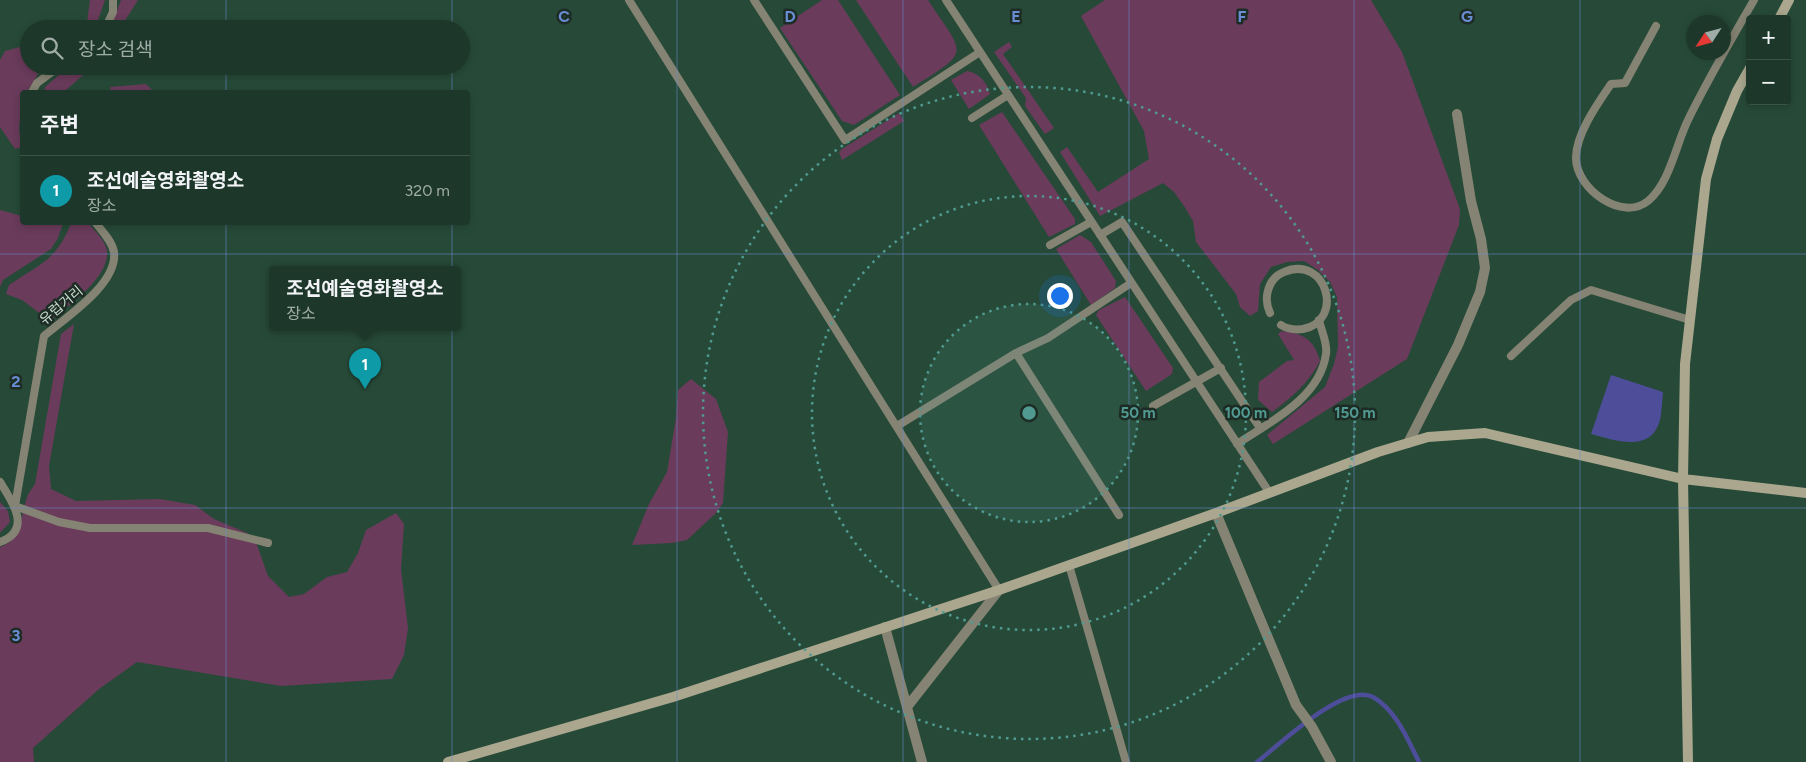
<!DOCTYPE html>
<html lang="ko">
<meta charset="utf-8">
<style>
:root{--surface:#1d382a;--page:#2a4336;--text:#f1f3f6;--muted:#a0aca8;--line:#3b5247;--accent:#8c9099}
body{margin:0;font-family:Figtree,"Noto Sans KR",sans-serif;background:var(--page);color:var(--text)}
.controls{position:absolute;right:15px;top:15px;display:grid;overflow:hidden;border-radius:5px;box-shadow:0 2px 8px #0003}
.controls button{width:45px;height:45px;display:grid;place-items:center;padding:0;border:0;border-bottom:1px solid var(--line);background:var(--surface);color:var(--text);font:25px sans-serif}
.compass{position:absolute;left:1686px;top:15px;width:45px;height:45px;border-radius:50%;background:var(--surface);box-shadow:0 2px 8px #0003;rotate:234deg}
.you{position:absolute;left:1059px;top:295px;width:18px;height:18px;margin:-12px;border:4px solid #fff;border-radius:50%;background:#1a73e8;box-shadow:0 0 0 8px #1a73e833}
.badge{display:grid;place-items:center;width:32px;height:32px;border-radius:50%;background:var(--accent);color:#fff;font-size:16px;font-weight:700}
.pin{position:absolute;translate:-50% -41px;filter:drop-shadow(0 1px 2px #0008)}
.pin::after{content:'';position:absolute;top:26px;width:18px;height:15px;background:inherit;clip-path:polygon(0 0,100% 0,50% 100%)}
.popup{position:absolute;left:269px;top:266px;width:192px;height:65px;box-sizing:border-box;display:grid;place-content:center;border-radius:5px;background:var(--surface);filter:drop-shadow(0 1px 4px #0005);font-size:16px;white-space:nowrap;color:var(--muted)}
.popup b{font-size:19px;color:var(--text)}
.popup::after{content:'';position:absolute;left:50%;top:100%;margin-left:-10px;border:10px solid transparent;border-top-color:var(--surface)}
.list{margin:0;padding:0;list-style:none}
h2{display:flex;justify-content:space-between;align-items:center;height:65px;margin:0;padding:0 20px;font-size:21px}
h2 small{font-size:16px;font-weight:400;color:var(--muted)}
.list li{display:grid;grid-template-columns:32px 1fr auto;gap:15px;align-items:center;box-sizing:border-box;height:70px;padding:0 20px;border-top:1px solid var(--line)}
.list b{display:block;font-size:19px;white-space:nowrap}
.list p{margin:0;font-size:16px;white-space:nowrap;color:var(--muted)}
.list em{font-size:16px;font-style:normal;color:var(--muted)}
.icon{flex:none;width:28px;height:28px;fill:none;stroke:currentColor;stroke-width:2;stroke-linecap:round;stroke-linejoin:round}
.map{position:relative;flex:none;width:1806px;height:762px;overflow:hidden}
.search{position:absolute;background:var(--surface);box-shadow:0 2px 8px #0003;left:20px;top:20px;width:450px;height:55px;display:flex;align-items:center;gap:12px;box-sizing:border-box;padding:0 18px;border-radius:28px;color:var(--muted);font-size:19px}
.panel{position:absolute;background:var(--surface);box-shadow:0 2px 8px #0003;left:20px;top:90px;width:450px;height:135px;border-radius:5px}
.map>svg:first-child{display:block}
.green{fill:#6a3b5b}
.water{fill:#4d4d99}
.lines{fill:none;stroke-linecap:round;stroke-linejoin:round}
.stream{stroke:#4d4d99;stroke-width:4.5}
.lane{stroke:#858373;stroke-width:8}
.street{stroke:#858373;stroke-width:10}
.secondary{stroke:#aaa78e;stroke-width:10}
.grid{fill:none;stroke:#6a8ed5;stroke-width:1;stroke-opacity:0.55}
.ring{fill:none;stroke:#509a91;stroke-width:2.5;stroke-dasharray:2.5 5}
.labels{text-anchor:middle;stroke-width:5;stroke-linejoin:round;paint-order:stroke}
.street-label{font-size:14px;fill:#c9dcd1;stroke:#1d2c24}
.grid-label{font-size:16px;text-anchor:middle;font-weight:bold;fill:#6a8ed5;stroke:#1d2c24;stroke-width:5;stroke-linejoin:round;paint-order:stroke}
.centre{fill:#509a91;stroke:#1d2c24;stroke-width:2.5}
.ring-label{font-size:15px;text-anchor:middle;font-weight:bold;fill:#509a91;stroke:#1d2c24;stroke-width:5;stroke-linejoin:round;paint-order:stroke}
</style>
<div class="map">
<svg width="1806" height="762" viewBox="0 0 1806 762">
<rect width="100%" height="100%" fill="#274a38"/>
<path class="green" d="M90,0H105L95,29H82L87,22Z
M121,0H138L126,19L124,29H110Z
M822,0H838L900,95L854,125L842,121L780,28Z
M856,0H928C965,56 972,50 913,87Z
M1105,0H1371L1402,52L1460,209L1459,225L1407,359L1273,444L1267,435L1325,387L1334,364L1338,347L1337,297L1330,282L1318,270L1304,261L1287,262L1271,267L1260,284L1258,311L1250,316L1240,307L1236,294L1196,242L1193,221L1184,206L1174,192L1163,183L1100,216L1060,152L1067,147L1098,192L1149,159L1144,131L1081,16Z
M1009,42L1012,47L1003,54L1054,128L1045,134L1025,106L1026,98L994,52Z
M27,45L29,66H49L38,74L27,92H22L19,130L22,147L15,149L0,127V60L5,51Z
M69,66H93L64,92H44L45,87Z
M967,71C979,73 987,82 990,94L969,109L951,80Z
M146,84L154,92H111L110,87Z
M1002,112L1075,219V224L1049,237L979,125Z
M899,113L904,121L842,160L839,152L842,149Z
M0,210L22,216V222L63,223L58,238L51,249L3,280L0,287Z
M71,223H88C94,230 106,241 107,251C110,277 68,306 50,321L22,300L6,294L9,285C40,264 57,260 71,223Z
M1080,235L1091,242L1116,281L1115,288L1091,305L1056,249Z
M1125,297L1173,368L1172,374L1146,391L1096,315L1099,310Z
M74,324L49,466L51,489L76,501L160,499L195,505L214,519L247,533L257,545L268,576L289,597L304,594L327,577L347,572L358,553L366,530L396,513L404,524L401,569L408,628L404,655L392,679L281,686L137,662L99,689L33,748L34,762H0V547C24,539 19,518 27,498C28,493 32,489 35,484L61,334Z
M1282,331C1304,334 1314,339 1320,361C1308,384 1292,397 1272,412L1258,400L1259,382L1287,361L1294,360L1278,334Z
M691,379L716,399L728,432L723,503L715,514L687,540L672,543L632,545L649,504L667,472L676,418L678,390Z
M0,502L8,511L10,522L0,533Z"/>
<path class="water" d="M1611,375L1663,392C1662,401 1662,411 1660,420C1651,454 1614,440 1591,434Z"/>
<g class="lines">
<path class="stream" d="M1257,762C1279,745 1344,682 1373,697C1396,710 1408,740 1419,762"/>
<path class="lane" d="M629,0L999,590
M754,0L845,140L980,52
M946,0L1269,492
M1656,26L1625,83L1611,84C1598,103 1575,135 1576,159C1577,189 1622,222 1648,201C1670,183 1676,144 1688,120C1708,79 1731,40 1754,0
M105,29L113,12V0
M32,92L37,83L60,66
M972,118L1008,95
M1100,235L1122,222L1260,428
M1050,245L1091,222
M1270,313C1263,298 1268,278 1284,272C1327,254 1345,321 1303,329C1295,330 1287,329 1281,325
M1016,353L1119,515
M1511,356L1571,300L1591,290L1690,320
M1153,406L1221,368
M897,426L1016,353L1048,338L1131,283
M1237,444C1270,422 1320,398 1326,354C1328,344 1321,330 1319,320
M0,482C12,501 33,530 0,542
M15,506L44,336C66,317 118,284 114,252C112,241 102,231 95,222
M15,506L59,522L90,528H208L268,543
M1069,565L1126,762"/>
<path class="street" d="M1408,443L1458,345L1480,292L1485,268L1481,239L1471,201L1457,114
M1216,513L1296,705L1312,727L1331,762
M885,627L922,762
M907,707L999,590"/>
<path class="secondary" d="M1779,19L1789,0
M448,762L673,697L999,590L1216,513L1378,452L1428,437L1485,433L1683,479L1806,493
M1688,762L1683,479L1685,364L1706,179L1717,139L1737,91L1750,68"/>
</g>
<path class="grid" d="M226,0V29M452,0V29M677,0V762M903,0V762M1129,0V762M1354,0V762M1580,0V762M226,66V92M452,66V92M226,222V762M452,222V762M0,254H1806M0,508H1806"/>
<circle cx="1029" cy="413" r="109" fill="#509a91" fill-opacity=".12"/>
<g class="ring">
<circle cx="1029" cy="413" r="109"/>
<circle cx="1029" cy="413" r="217"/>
<circle cx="1029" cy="413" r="326"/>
</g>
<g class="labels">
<g class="street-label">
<text transform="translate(61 305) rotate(-40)" y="5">유럽거리</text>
</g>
</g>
<g class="grid-label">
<text x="564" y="22">C</text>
<text x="790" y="22">D</text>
<text x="1016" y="22">E</text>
<text x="1242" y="22">F</text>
<text x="1467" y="22">G</text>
<text x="16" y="387">2</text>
<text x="16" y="641">3</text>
</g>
<circle cx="1029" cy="413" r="8" class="centre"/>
<g class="ring-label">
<text x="1138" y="418">50 m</text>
<text x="1246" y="418">100 m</text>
<text x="1355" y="418">150 m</text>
</g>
</svg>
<div class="controls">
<button>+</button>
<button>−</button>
</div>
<svg class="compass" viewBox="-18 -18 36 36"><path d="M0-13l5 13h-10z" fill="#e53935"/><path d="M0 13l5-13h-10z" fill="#a0aca8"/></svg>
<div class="you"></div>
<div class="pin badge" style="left:365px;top:389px;background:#0f9aa8">1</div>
<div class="popup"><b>조선예술영화촬영소</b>장소</div>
<div class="search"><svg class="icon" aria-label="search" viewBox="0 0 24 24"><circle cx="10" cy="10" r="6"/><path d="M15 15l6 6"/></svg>장소 검색</div>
<section class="panel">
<h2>주변<small></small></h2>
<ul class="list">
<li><span class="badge" style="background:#0f9aa8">1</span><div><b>조선예술영화촬영소</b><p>장소</p></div><em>320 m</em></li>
</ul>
</section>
</div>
